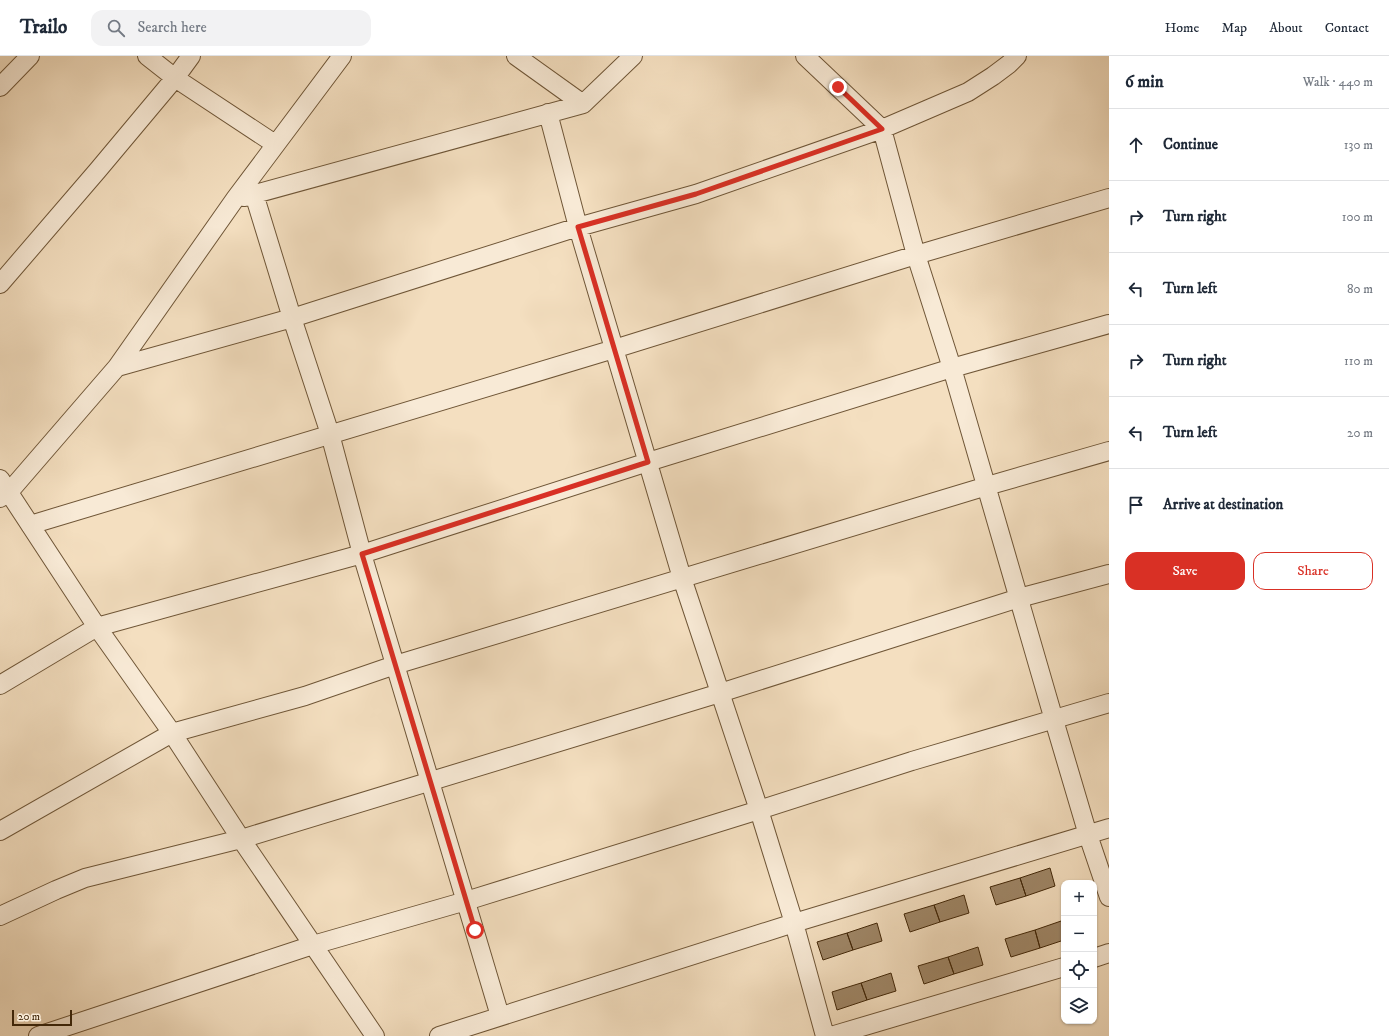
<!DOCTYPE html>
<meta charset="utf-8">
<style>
:root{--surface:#fff;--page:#f2f2f3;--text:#1f2937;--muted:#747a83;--line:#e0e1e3;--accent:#d93025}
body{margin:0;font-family:"IM FELL DW Pica",serif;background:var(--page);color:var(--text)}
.controls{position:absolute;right:12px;bottom:12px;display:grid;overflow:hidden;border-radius:8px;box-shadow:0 1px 3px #0004}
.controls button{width:36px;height:36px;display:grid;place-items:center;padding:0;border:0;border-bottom:1px solid var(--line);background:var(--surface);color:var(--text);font:20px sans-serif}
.scale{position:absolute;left:12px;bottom:10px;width:60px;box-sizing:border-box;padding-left:4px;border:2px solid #432809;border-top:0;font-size:11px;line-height:14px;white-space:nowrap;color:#432809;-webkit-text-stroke:3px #f8ead6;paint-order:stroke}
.stop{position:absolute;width:12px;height:12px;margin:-9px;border:3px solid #d93025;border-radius:50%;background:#fff}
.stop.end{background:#d93025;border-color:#fff;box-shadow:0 1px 4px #0008}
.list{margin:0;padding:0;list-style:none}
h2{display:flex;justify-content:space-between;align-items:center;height:52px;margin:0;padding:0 16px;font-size:17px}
h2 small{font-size:13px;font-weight:400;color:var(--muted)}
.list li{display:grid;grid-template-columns:26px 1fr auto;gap:12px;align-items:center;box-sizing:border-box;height:72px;padding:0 16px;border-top:1px solid var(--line)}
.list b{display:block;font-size:15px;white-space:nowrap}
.list em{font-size:13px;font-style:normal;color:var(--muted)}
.actions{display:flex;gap:8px;padding:12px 16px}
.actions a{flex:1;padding:9px 0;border:1px solid var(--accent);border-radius:12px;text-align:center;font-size:14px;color:var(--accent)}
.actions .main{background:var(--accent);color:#fff}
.icon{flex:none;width:22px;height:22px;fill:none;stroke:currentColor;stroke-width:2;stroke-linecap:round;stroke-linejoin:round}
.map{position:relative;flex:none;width:1109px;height:980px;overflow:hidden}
header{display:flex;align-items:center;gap:24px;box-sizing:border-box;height:56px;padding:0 20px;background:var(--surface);border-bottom:1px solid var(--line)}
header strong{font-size:19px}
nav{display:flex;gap:22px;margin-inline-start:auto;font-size:14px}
.search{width:280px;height:36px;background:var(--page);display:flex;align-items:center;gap:10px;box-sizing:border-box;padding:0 14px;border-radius:12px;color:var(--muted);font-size:15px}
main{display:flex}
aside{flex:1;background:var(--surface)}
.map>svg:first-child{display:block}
.building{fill:#9f8768;stroke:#432809}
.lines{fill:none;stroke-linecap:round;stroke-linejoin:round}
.street-casing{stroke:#6f5637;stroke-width:20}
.street{stroke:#f8ead6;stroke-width:18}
.route{stroke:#d93025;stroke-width:5}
</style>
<header>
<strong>Trailo</strong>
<div class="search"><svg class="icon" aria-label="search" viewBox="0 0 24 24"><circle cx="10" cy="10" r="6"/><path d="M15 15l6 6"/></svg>Search here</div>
<nav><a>Home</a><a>Map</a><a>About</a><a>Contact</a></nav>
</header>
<main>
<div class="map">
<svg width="1109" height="980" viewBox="0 0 1109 980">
<rect width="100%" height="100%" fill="#f4dfc0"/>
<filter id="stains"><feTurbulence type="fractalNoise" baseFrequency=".005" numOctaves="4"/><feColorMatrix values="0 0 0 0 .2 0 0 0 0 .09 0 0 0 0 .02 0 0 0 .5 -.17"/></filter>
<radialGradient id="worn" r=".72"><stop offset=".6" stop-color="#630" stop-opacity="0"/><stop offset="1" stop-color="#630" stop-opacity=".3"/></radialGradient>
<path class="building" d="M1050,812L1055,830L1026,840L1020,822Z
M1020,822L1026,840L996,849L990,831Z
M964,839L969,857L940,866L934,849Z
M934,849L940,866L910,876L904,858Z
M1064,864V884L1040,892L1035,874Z
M877,867L882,885L853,894L847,877Z
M1035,874L1040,892L1011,901L1005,883Z
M847,877L853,894L823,904L817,886Z
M978,891L983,909L954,918L948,901Z
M948,901L954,918L924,928L918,910Z
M891,917L896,935L867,944L861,927Z
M861,927L867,944L837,954L832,936Z"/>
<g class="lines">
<g class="street-casing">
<path id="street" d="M147,0L175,22L275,88
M516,0L583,48
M805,0L882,73L916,199L952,312L1054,664L1088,779L1109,841
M0,31L30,0
M548,57L578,171L682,522L759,754L794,867L825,980
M254,138L292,262L330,378L362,498L500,960
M244,141L583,48L633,0
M0,228L98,114L175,22L191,0
M117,311L292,262L578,171L696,138L882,73L968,36L993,20L1009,8L1017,0
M0,423L97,571L172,677L241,783L375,980
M0,442L9,436L117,311L235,143L342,0
M30,469L614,293L916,199L1109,142
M0,629L97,571L362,498L648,406L952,312L1109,268
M0,775L172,677L305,640L395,609L987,430L1109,395
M0,860L56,834L85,822L241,783L720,637L1019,542L1109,518
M1094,902L1109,897
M38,980L313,889L466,845L759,754L912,705L1109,647
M439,980L794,867L1109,772
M831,980L1064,911"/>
</g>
<use href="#street" class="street"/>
</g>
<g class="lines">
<path class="route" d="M475,874L362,498L648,406L578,171L696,138L882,73L838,31"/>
</g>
<rect width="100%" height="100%" filter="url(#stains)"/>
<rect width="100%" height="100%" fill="url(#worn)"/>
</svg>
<div class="controls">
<button>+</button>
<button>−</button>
<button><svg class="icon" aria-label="locate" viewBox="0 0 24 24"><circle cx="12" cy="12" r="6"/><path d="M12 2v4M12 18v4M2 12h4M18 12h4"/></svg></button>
<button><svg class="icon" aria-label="layers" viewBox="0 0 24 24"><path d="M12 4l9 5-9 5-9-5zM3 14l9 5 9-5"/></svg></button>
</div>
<div class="scale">20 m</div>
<div class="stop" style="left:475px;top:874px"></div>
<div class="stop end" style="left:838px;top:31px"></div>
</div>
<aside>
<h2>6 min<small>Walk · 440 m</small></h2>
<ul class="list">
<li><svg class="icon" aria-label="ahead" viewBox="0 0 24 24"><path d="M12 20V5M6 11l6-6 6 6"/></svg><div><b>Continue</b></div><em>130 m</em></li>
<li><svg class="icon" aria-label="right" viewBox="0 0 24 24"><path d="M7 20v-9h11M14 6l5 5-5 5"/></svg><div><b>Turn right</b></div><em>100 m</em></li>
<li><svg class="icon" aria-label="left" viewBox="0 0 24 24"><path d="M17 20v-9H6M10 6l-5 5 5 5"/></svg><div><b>Turn left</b></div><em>80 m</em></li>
<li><svg class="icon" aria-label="right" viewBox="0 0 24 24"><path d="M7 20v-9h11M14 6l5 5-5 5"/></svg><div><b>Turn right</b></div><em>110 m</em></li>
<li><svg class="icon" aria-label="left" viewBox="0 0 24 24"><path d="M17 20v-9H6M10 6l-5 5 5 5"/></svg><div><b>Turn left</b></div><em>20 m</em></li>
<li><svg class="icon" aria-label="arrive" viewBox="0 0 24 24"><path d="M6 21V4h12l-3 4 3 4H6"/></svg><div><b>Arrive at destination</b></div></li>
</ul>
<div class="actions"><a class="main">Save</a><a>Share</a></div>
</aside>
</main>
